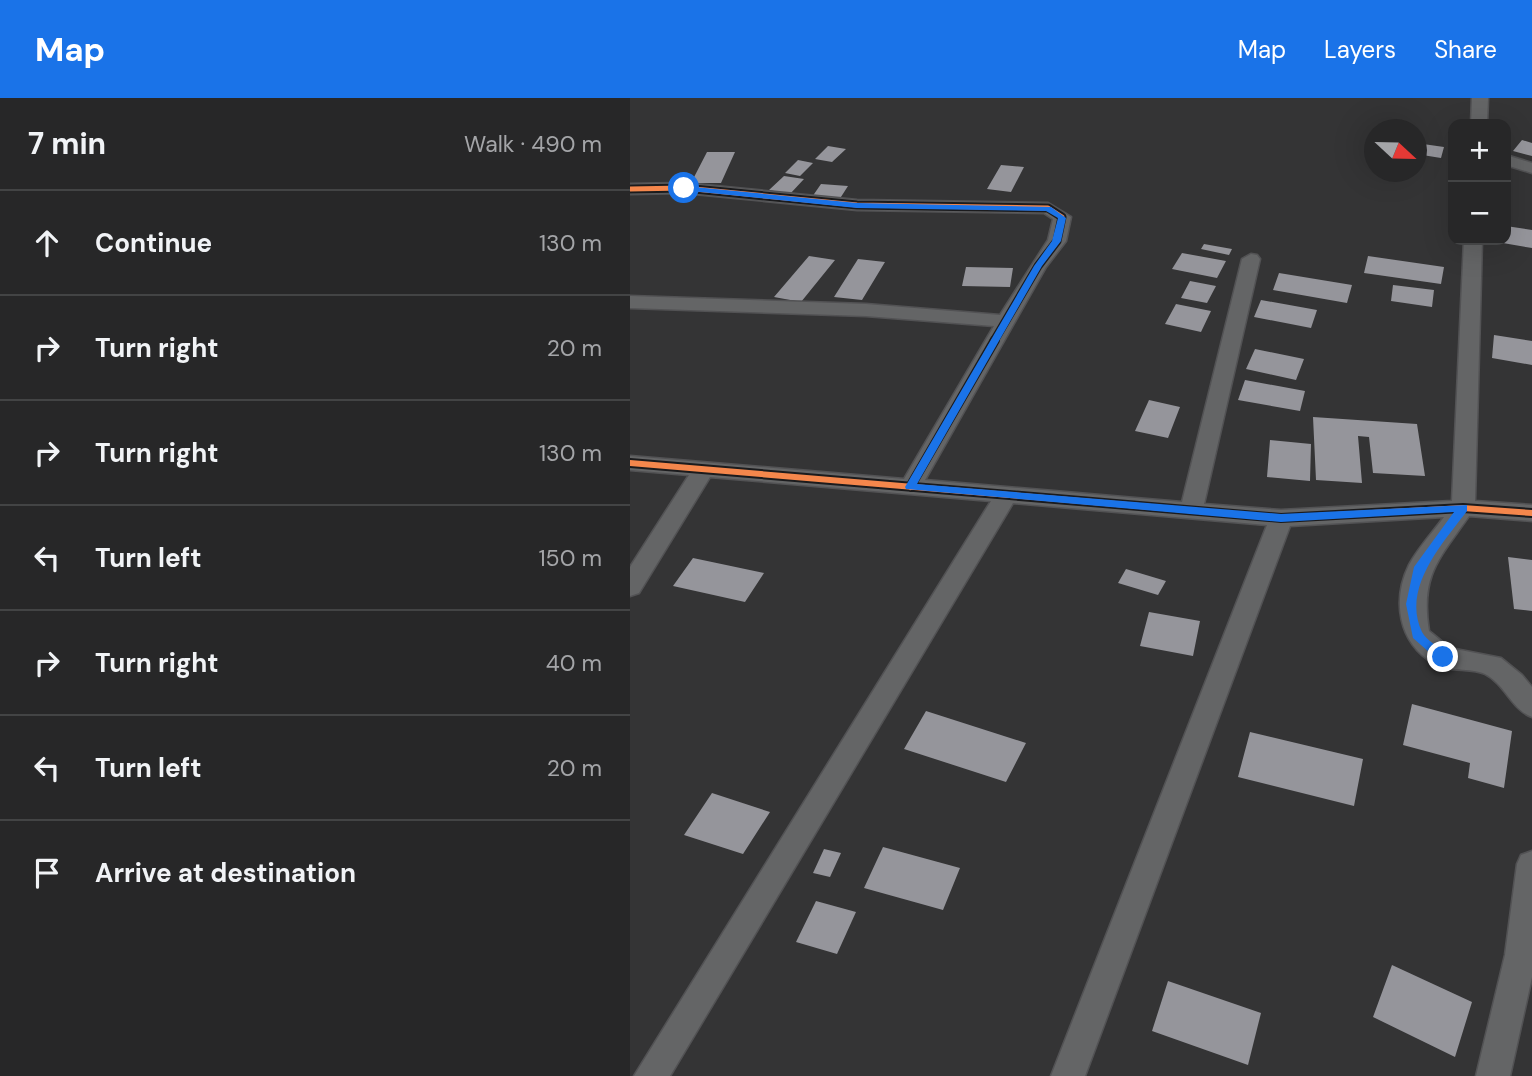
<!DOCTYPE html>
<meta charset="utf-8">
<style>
:root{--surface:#272728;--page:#2f2f30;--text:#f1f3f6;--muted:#a4a5a8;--line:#434445;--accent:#1a73e8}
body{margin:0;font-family:"DM Sans",sans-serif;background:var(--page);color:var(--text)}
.controls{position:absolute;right:21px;top:21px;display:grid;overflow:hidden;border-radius:14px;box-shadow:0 7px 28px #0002}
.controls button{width:63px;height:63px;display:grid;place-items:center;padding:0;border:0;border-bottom:2px solid var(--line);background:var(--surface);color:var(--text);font:35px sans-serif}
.compass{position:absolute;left:734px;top:21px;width:63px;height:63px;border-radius:50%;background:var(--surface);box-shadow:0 7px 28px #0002;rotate:112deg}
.stop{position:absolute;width:21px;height:21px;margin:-16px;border:5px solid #1a73e8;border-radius:50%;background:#fff}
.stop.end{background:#1a73e8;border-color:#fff;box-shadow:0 2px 7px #0008}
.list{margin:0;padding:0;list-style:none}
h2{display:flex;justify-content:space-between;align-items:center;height:91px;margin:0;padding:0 28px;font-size:30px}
h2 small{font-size:23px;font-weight:400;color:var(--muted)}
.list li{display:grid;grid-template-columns:46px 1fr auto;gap:21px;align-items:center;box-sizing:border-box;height:105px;padding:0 28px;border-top:2px solid var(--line)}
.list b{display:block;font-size:26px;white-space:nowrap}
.list em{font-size:23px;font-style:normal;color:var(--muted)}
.icon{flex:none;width:38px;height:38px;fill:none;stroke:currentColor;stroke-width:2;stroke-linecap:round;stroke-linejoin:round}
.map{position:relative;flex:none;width:902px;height:978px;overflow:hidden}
header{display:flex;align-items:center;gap:42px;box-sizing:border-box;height:98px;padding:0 35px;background:var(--accent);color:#fff}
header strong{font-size:33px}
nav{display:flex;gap:38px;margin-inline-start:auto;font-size:24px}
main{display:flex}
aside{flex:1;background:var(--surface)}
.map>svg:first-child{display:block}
.building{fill:#95959b}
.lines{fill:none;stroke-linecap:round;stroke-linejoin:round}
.minor-casing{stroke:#525254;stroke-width:3}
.minor{fill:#646566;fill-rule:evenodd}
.cycleway-far1-casing{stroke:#1b1b1d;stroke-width:9}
.cycleway-casing{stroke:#1b1b1d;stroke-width:10}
.cycleway-far1{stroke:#f5874c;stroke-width:5}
.cycleway{stroke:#f5874c;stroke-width:6}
.route{fill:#1a73e8}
</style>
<header>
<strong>Map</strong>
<nav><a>Map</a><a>Layers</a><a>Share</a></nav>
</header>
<main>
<aside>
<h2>7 min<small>Walk · 490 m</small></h2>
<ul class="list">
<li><svg class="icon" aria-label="ahead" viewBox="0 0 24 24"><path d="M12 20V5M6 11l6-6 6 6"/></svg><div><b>Continue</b></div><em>130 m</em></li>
<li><svg class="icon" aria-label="right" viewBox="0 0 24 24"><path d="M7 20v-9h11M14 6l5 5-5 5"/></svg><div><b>Turn right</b></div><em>20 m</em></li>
<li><svg class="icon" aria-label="right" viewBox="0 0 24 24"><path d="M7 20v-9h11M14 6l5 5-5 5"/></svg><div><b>Turn right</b></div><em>130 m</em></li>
<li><svg class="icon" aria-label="left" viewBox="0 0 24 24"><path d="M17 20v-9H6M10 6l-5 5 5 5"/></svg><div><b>Turn left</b></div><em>150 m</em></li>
<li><svg class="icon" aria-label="right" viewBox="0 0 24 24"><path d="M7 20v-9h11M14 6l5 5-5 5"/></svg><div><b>Turn right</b></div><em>40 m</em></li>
<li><svg class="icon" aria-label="left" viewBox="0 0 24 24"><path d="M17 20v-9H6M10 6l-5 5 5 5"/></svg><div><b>Turn left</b></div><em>20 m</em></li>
<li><svg class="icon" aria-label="arrive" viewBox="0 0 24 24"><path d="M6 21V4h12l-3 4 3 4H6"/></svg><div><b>Arrive at destination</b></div></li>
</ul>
</aside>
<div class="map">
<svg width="902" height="978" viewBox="0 0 902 978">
<rect width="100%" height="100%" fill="#343435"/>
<path class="building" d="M892,42L902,45V58L883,53Z
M786,45L814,49L811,60L786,56Z
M198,48L216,51L202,64L185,61Z
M77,54H105L91,85H61Z
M168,62L183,65L170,78L155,75Z
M371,67L394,69L381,94L357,91Z
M154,78L174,81L160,96L139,92Z
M191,86L218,88L209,102L182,99Z
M876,128L902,132V150L867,144L876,142Z
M574,146L602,151L599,157L571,151Z
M552,155L596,163L587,180L542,171Z
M179,158L205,162L171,204L144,199Z
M738,158L814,169L811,186L734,175Z
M228,161L255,164L232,202L204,199Z
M336,169L383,170L380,189L332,188Z
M649,175L722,187L717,205L643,192Z
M560,183L586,188L577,205L551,200Z
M763,187L804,192L802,209L761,203Z
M631,202L687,212L681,230L624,219Z
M546,206L581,213L571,234L535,226Z
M864,237L902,243V267L862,260Z
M625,251L674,261L666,282L616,271Z
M615,282L675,293L670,313L608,302Z
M519,302L550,309L538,340L505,333Z
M683,319L787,326L795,378L743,375L739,339L728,338L732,385L686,382Z
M640,342L681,346L680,383L637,379Z
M878,459L902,462V513L884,511Z
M63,460L134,475L115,504L43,488Z
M496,471L536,483L528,497L488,485Z
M519,514L570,523L563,558L510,548Z
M782,606L882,633L874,690L838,680L840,665L773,647Z
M296,613L396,645L376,684L274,651Z
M620,634L733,661L724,708L608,679Z
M82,695L140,714L113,756L54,737Z
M253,749L330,770L313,812L234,790Z
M194,751L211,755L200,779L183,775Z
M186,803L226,814L207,856L166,844Z
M762,867L842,904L825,959L743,919Z
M538,883L631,915L618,967L522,933Z"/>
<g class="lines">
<g class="minor-casing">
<path id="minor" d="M842,0H858L857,26H841Z
M876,57L902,65V75L876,67Z
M54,85L227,102L418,105L441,119L436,143L416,169L295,382L552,404L612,161L621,156L627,157L630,161L574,406L651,412L822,403L834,142H852L845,403L902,407V423L839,418C809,461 790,477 799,533L820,550L871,560L892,577L902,589V619C882,612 875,586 855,576C840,569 818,575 803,565C768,544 762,502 779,467C788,450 803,434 814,419L660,428L455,978H421L637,427L383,405L40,978H4L361,403L80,379L9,495L0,498V469L59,377L0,372V358L274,381L364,228L236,218L0,210V198L236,206L370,217L418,142L423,121L414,115L227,112L54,95L0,96V86Z
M902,753V879L880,978H846L875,857L887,766L891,757Z"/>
</g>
<use href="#minor" class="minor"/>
<g class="cycleway-far1-casing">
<path id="cycleway-far1" d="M0,91L54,90L227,107L418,110L432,119L427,143L408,168L364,243"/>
</g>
<g class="cycleway-casing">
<path id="cycleway" d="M0,365L651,420L833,410L902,415
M280,389L365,242"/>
</g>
<use href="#cycleway-far1" class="cycleway-far1"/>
<use href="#cycleway" class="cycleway"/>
</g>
<path class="route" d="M54,88L227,105L421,109L436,120L431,143L412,168L287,386L651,416L837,407V413C813,445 771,490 792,534C796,542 810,550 817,556V562H808L783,540L776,506L784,469L824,414L651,424L276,391L275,389L404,168L422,143L428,120L416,113L227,110L51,92Z"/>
</svg>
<div class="controls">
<button>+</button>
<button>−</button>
</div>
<svg class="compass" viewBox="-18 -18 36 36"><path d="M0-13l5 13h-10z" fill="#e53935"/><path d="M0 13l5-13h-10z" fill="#a4a5a8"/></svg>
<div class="stop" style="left:54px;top:90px"></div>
<div class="stop end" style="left:813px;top:559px"></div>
</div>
</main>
